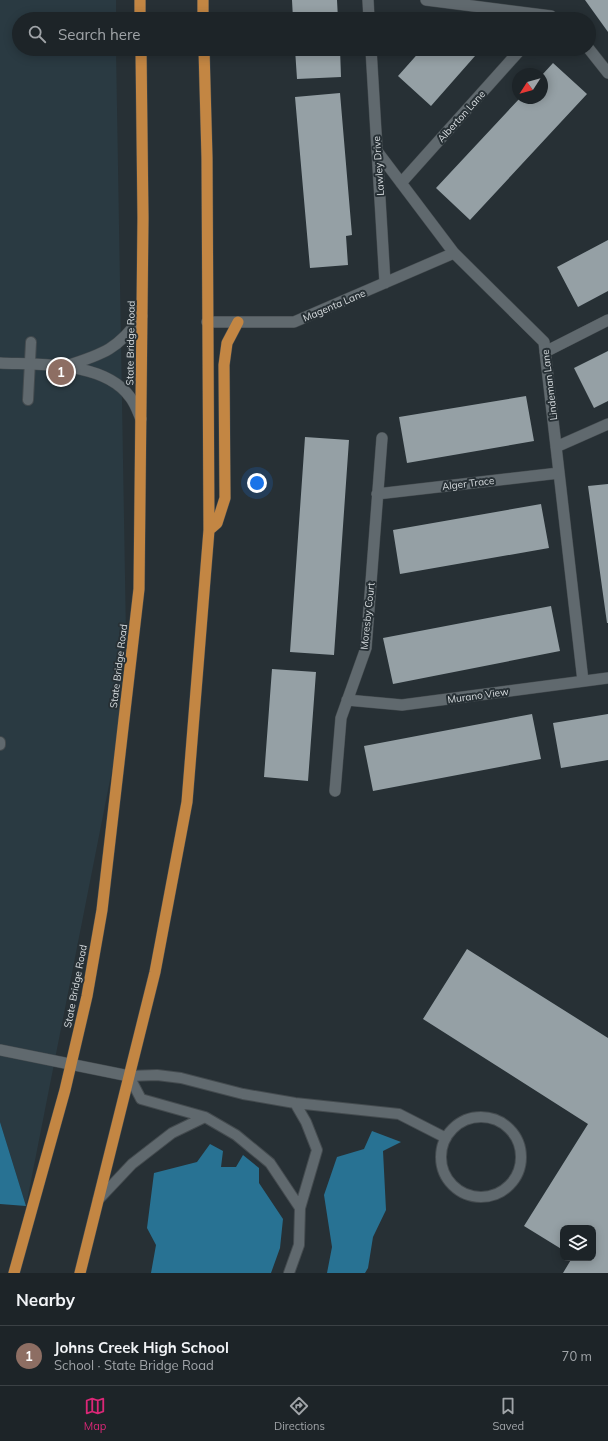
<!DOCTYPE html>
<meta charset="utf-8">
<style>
:root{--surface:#1d2428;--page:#2a3034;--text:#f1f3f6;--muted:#a0a4a8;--line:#3b4145;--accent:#db2777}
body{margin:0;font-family:Mulish,sans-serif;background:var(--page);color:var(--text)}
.controls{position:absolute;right:12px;bottom:12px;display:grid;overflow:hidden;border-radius:8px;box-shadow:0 2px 10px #0003}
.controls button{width:36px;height:36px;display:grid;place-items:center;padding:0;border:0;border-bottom:1px solid var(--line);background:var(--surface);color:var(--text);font:20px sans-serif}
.compass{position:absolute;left:512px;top:68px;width:36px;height:36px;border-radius:50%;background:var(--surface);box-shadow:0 2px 10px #0003;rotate:234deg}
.you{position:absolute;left:257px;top:483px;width:14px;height:14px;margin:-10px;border:3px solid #fff;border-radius:50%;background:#1a73e8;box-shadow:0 0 0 6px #1a73e833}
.badge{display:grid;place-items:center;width:26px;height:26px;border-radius:50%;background:var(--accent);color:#fff;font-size:13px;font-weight:700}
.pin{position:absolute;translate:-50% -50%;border:2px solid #fff;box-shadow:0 1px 4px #0006}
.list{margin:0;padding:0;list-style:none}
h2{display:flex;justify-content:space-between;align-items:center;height:52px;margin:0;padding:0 16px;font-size:17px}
h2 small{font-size:13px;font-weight:400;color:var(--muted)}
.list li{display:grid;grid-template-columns:26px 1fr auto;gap:12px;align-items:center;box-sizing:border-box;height:60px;padding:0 16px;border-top:1px solid var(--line)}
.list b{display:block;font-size:15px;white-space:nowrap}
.list p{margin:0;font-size:13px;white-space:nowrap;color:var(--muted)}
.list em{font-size:13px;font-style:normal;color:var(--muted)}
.icon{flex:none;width:22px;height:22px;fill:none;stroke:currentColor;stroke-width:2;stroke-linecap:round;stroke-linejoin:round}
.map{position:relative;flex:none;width:608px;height:1273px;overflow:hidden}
.search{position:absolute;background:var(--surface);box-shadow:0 2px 10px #0003;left:12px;right:12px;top:12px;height:44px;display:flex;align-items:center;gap:10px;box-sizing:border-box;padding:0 14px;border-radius:22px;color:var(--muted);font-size:15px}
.sheet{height:112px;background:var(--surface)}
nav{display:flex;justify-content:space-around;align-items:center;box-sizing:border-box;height:56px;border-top:1px solid var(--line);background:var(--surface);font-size:11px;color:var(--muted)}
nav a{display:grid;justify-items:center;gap:2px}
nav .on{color:var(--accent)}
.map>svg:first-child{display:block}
.built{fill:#2a3a42}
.forest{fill:#287293}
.building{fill:#95a0a5}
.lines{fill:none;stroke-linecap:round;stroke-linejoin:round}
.service-casing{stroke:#444b4f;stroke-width:12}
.minor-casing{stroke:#444b4f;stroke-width:12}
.trunk-casing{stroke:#444b4f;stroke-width:12}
.service{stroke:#60696e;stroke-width:10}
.minor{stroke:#60696e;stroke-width:11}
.trunk{stroke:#c38643;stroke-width:11}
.labels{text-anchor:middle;stroke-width:4;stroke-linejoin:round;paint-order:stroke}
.street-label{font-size:10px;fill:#d7dcdf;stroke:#273035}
</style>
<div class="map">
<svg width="608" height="1273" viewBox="0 0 608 1273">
<rect width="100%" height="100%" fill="#273035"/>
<path class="built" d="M0,0H116V19H19V49H116L127,694L26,1206L0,1122Z"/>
<path class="forest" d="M0,1122L26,1206L0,1204Z
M372,1131L401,1142L383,1151L386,1210L373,1237L368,1268L365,1273H327L332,1247L324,1195L337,1157L364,1149Z
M210,1144L223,1151L221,1167H236L243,1155L259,1168V1183L283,1219L280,1248L271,1273H151L156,1245L147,1228L154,1173L197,1162Z"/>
<path class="building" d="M292,0H337L338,19H293Z
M585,0H608V32Z
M295,49H340L341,77L297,79Z
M422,49H466L475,56L431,106L398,76Z
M553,63L587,94L470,220L436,188L520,98H542V75Z
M340,93L352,235L346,236L348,265L310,268L295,97Z
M608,240V291L578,307L557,267Z
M608,351V401L594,408L574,368Z
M526,396L534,441L407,463L399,417Z
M305,437L349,440L334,655L290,652Z
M608,484V623H607L588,486Z
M541,504L549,548L400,574L393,530Z
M551,606L560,651L393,684L383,638Z
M272,669L316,672L308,781L264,777Z
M532,714L541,759L373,791L364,746Z
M608,714V760L561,768L553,723Z
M467,949L608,1038V1273H563L572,1258H593V1228H563V1250L524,1226L588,1124L423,1019Z"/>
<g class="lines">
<g class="service-casing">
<path id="service" d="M28,400L31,342
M0,745V742
M441 1157a40 40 0 1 1 80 0a40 40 0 1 1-80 0Z
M98,1200L132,1164L172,1133L205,1117
M300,1208L270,1163L236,1135L205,1117L141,1099L129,1076L157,1075L181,1078L243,1094L295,1103L399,1114L446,1138
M289,1273L299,1245L300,1208L317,1150L306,1122L295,1103"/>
</g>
<g class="minor-casing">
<path id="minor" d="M368,0L369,19
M426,0L551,16L554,19
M371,49L385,283
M589,49L608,73
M377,151L454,253L544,342L583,681
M401,183L521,49
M207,322H294L454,253
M545,352L608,320
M0,363C39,365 104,361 130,397C135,403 138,412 141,419
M66,366C104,354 118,349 142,316
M556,447L608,424
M377,494L559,473
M347,700L402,705L608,678
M335,791L341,718L366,648L382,438
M0,1050L129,1076"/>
</g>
<g class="trunk-casing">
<path id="trunk" d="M140,0V19
M203,0V19
M209,530L217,523L225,498L224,365L227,343L238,322
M14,1273L65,1090L87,996L102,910L139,589L143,218L141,49
M80,1273L155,972L187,802L209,530L207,158L204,49"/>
</g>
<use href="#service" class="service"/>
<use href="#minor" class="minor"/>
<use href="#trunk" class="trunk"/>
</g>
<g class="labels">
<g class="street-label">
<text transform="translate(461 116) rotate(-48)" y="4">Alberton Lane</text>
<text transform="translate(378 166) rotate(-94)" y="4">Lawley Drive</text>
<text transform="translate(334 305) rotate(-23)" y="4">Magenta Lane</text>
<text transform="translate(130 343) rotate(-89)" y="4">State Bridge Road</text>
<text transform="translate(549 385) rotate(-97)" y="4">Lindeman Lane</text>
<text transform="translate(468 483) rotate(-7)" y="4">Alger Trace</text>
<text transform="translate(367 616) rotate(-84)" y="4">Moresby Court</text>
<text transform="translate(118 666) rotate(-83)" y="4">State Bridge Road</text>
<text transform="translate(478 695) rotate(-8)" y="4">Murano View</text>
<text transform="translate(75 986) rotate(-79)" y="4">State Bridge Road</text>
</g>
</g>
</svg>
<div class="controls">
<button><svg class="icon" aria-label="layers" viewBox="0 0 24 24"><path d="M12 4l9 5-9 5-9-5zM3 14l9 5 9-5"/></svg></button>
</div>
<svg class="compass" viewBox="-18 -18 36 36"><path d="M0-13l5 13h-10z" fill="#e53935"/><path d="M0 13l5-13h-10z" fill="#a0a4a8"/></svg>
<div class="you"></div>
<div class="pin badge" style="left:61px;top:372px;background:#8d6e63">1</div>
<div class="search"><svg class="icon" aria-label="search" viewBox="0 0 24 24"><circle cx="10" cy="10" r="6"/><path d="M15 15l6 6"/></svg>Search here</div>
</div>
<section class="sheet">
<h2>Nearby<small></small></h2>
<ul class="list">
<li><span class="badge" style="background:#8d6e63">1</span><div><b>Johns Creek High School</b><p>School · State Bridge Road</p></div><em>70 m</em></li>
</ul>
</section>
<nav>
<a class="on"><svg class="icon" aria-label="map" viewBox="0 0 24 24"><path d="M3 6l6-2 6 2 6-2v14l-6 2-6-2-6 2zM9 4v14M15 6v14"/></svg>Map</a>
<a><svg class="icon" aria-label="directions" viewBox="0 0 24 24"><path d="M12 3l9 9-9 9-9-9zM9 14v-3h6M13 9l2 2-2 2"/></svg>Directions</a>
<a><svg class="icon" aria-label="saved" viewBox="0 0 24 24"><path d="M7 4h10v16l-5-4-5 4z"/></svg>Saved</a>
</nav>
